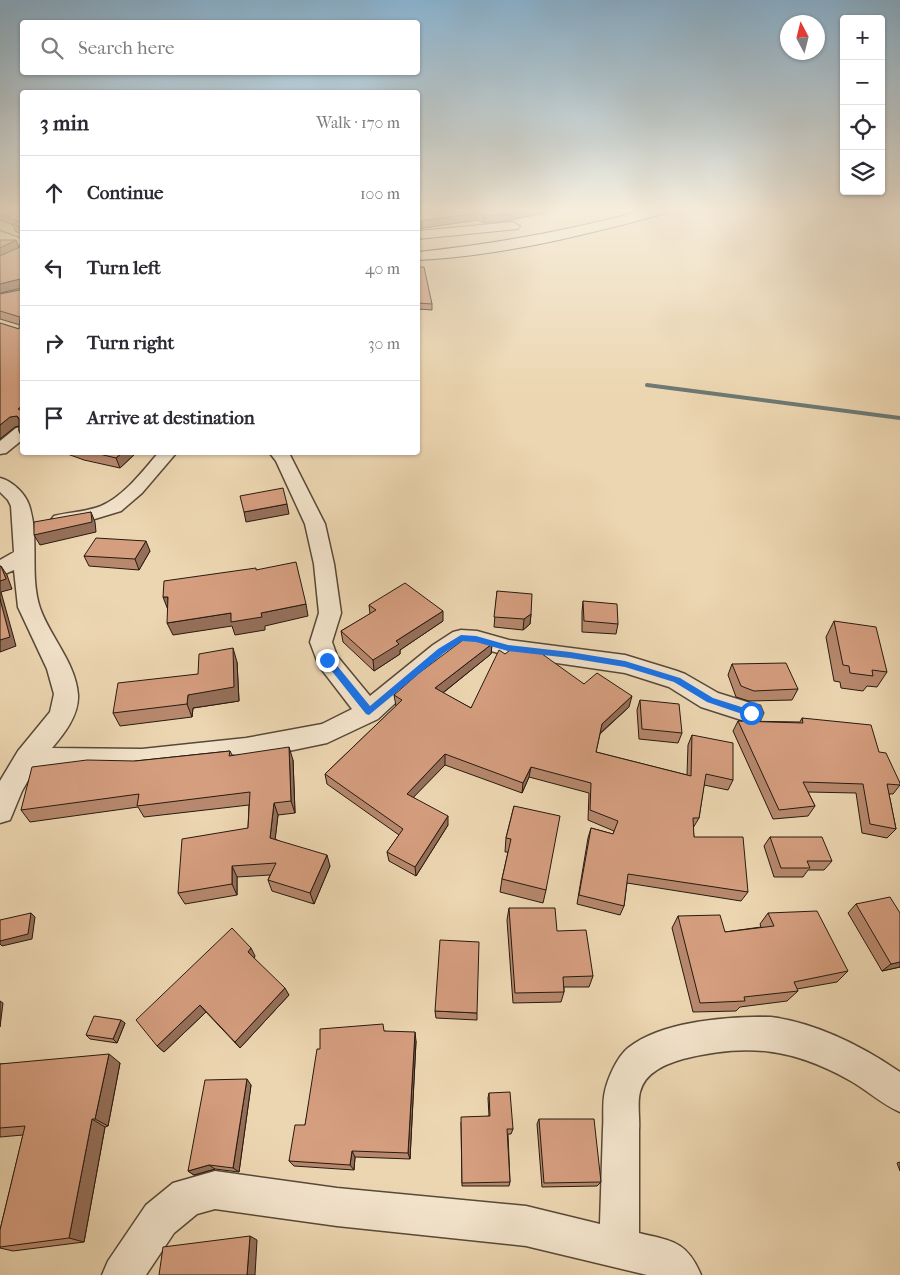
<!DOCTYPE html>
<meta charset="utf-8">
<style>
:root{--surface:#fff;--page:#f2f2f3;--text:#2b2b33;--muted:#7c7c81;--line:#e1e1e2}
body{margin:0;font-family:"IM FELL French Canon",serif;background:var(--page);color:var(--text)}
.controls{position:absolute;right:15px;top:15px;display:grid;overflow:hidden;border-radius:5px;box-shadow:0 1px 4px #0004}
.controls button{width:45px;height:45px;display:grid;place-items:center;padding:0;border:0;border-bottom:1px solid var(--line);background:var(--surface);color:var(--text);font:25px sans-serif}
.compass{position:absolute;left:780px;top:15px;width:45px;height:45px;border-radius:50%;background:var(--surface);box-shadow:0 1px 4px #0004;rotate:353deg}
.stop{position:absolute;width:15px;height:15px;margin:-11px;border:4px solid #1a73e8;border-radius:50%;background:#fff}
.stop.end{background:#1a73e8;border-color:#fff;box-shadow:0 1px 5px #0008}
.list{margin:0;padding:0;list-style:none}
h2{display:flex;justify-content:space-between;align-items:center;height:65px;margin:0;padding:0 20px;font-size:21px}
h2 small{font-size:16px;font-weight:400;color:var(--muted)}
.list li{display:grid;grid-template-columns:32px 1fr auto;gap:15px;align-items:center;box-sizing:border-box;height:75px;padding:0 20px;border-top:1px solid var(--line)}
.list b{display:block;font-size:19px;white-space:nowrap}
.list em{font-size:16px;font-style:normal;color:var(--muted)}
.icon{flex:none;width:28px;height:28px;fill:none;stroke:currentColor;stroke-width:2;stroke-linecap:round;stroke-linejoin:round}
.map{position:relative;flex:none;width:900px;height:1275px;overflow:hidden}
.search{position:absolute;background:var(--surface);box-shadow:0 1px 4px #0004;left:20px;top:20px;width:400px;height:55px;display:flex;align-items:center;gap:12px;box-sizing:border-box;padding:0 18px;border-radius:5px;color:var(--muted);font-size:19px}
.panel{position:absolute;background:var(--surface);box-shadow:0 1px 4px #0004;left:20px;top:90px;width:400px;height:365px;border-radius:5px}
.map>svg:first-child{display:block}
.lines{fill:none;stroke-linecap:round;stroke-linejoin:round}
.stream{stroke:#6d7873;stroke-width:4}
.minor-casing{stroke:#584938;stroke-width:3}
.secondary-casing{stroke:#271a0f;stroke-width:2}
.minor{fill:#f3e4cc;fill-rule:evenodd}
.secondary{fill:#f3e4cc;fill-rule:evenodd}
.wall{fill:#b7886d;stroke:#271a0f}
.shaded-wall{fill:#956f59;stroke:#271a0f}
.building{fill:#d59e7f;stroke:#271a0f}
.route{fill:#1a73e8}
</style>
<div class="map">
<svg width="900" height="1275" viewBox="0 0 900 1275">
<rect width="100%" height="100%" fill="#ecd6b1"/>
<filter id="stains"><feTurbulence type="fractalNoise" baseFrequency=".004" numOctaves="4"/><feColorMatrix values="0 0 0 0 .2 0 0 0 0 .09 0 0 0 0 .02 0 0 0 .5 -.17"/></filter>
<radialGradient id="worn" r=".72"><stop offset=".6" stop-color="#630" stop-opacity="0"/><stop offset="1" stop-color="#630" stop-opacity=".3"/></radialGradient>
<g class="lines">
<path class="stream" d="M647,385L900,418"/>
<g class="minor-casing">
<path id="minor" d="M22,427V440L6,453L0,454V441L16,428Z
M159,452H177L142,493L121,511L88,521L61,526L54,524L51,520L54,516C69,512 86,512 101,506C124,496 143,471 159,452Z
M269,452H287L290,455L325,524L334,564L341,613L332,642L337,656L370,696L433,645L453,632L461,630L477,631L509,640L625,655L677,671L685,674L718,693L760,706L763,713L760,720L751,723L701,707L669,687L625,673L509,656L477,647L465,646L418,682L378,719L327,743L246,760L142,771L34,770L22,791L10,820L0,823V781L18,751L50,712L54,694L47,669L18,607L14,570L0,576V560L14,552L11,506L8,500L0,492V478C12,481 25,493 29,505C40,538 29,575 40,608C50,637 76,663 78,695C79,715 64,734 52,748L142,749L246,738L322,724L352,709L319,666L310,642L319,613L314,564L305,524L276,461Z
M771,1017C816,1023 862,1046 900,1072V1112C881,1104 866,1089 849,1080C792,1048 746,1043 683,1059C666,1064 645,1072 640,1092C637,1103 640,1119 639,1130C639,1164 639,1199 639,1233C672,1241 687,1241 701,1275H647L526,1246L337,1226L215,1209L197,1214L174,1233L146,1275H102L108,1261L146,1205L173,1183L215,1171L337,1188L526,1206L600,1224C601,1192 602,1161 603,1129C604,1117 602,1103 605,1091C608,1078 617,1057 628,1048C661,1021 730,1016 771,1017Z"/>
</g>
<g class="secondary-casing">
<path id="secondary" d="M646,210H668L667,213C585,235 502,256 418,260V252C495,244 571,230 646,210Z
M513,222L520,226L518,229L418,239V231Z
M0,231L22,239V247L0,241Z"/>
</g>
<use href="#minor" class="minor"/>
<use href="#secondary" class="secondary"/>
</g>
<path class="wall" d="M0,210L20,216L21,213L17,210H22V234L15,231L13,225L0,220Z
M418,210H559L505,221L484,223L477,220L418,229Z
M22,239V438L19,431V426L15,427L0,439V323L19,329L20,325L0,319V294L20,290V288L0,293V240L19,247Z
M418,267L432,304V310L418,309Z
M62,452H137L120,468L84,460Z
M150,551L139,570L89,566L84,556Z
M497,591L531,614L530,624L523,630L494,627Z
M583,601L618,624L616,634L582,632V612Z
M369,605L443,621L400,650V654L374,671L343,642L341,631L370,614Z
M834,621L887,672L877,687L867,686L863,691L841,688L840,682L834,681L826,637Z
M492,644L491,654L443,693L471,708L505,654L584,684L629,707L600,734L596,752L687,775L688,745L692,735L733,780L728,790L704,785L699,818L693,828L694,837L748,892L741,901L627,883L624,906L620,915L577,904L588,838L591,828L613,834L614,831L588,820L589,793L529,777L522,793L445,765L413,797L448,825L416,876L389,861L387,852L399,835L327,784L325,774L396,706L394,695Z
M237,662L239,701L193,708L192,717L120,726L113,713L198,674Z
M732,664L798,689L792,700L749,701L736,697L728,675Z
M640,700L682,733L678,743L639,739L637,710Z
M802,718L879,752L900,783V785L893,794H889L896,829L887,838L862,833L856,793L808,792L815,806L808,816L773,819L733,731L738,721L800,722Z
M230,751L232,755L293,760L295,813L278,815L275,839L330,866L314,904L272,891L268,880L270,875L237,877V895L185,904L178,893L248,828L249,805L144,817L138,807L30,822L21,810L135,761Z
M514,806L546,890L543,903L500,892L502,879L508,852H505L506,838Z
M770,837L832,861L824,870H808L803,877H774L764,846Z
M856,904L900,913V967L882,971L848,913Z
M509,908L557,931L593,976L589,987H564V992L561,1002L513,1003L507,920Z
M768,913L848,971L837,982L797,989L798,991L787,1001L740,1007L736,1011L693,1012L672,928L678,916L725,932L761,927L760,924Z
M255,956L254,958L289,995L240,1048L206,1012L164,1052L157,1046Z
M435,1011L477,1013V1020L436,1018Z
M125,1023L117,1043L90,1039L86,1035Z
M385,1031L416,1041L410,1159L355,1157L354,1170L294,1166L289,1161L305,1125L320,1049Z
M120,1063L108,1126L105,1127L84,1242L13,1251L0,1248V1230L23,1135L0,1137V1064Z
M251,1085L239,1172L215,1169L194,1175L188,1171Z
M489,1093L513,1129L511,1134H508L510,1182L509,1186H462L461,1122L489,1116L488,1098Z
M539,1119L601,1182L597,1186L542,1187L537,1124Z
M900,1162V1171L897,1163Z"/>
<path class="shaded-wall" d="M524,210H559L505,221L484,223V216Z
M478,213L477,220L422,228V221Z
M16,240L19,248L0,258V248Z
M20,279L22,288L0,293V284Z
M17,416L22,425L15,427L0,439V425L10,417Z
M123,452H137L120,468L116,458Z
M287,504L289,514L246,522L244,512Z
M91,512L95,522L96,532L40,545L34,535Z
M146,541L150,551L139,570L135,559Z
M1,566L7,575L12,589L1,592L16,646L0,652V581Z
M163,597H168V610Z
M306,604L308,616L265,626V630L235,635L232,626L173,635L167,623L231,613H261Z
M443,611V621L400,650V654L374,671L373,660L396,641Z
M531,614L530,624L523,630L524,619Z
M492,644L491,654L435,699V688Z
M233,648L237,662L239,701L193,708L192,717L187,704L188,695Z
M632,696L629,707L599,734L602,724Z
M289,747L293,760L295,813L291,801Z
M445,754V765L407,804V794Z
M531,767L529,777L522,793L523,783Z
M274,803L278,815L274,849L270,838Z
M448,816V825L416,876L415,867Z
M327,855L330,866L314,904L310,893Z
M232,866L237,877V895L232,884Z
M31,913L35,917L32,939L2,946L0,944V941Z
M251,948L255,956L252,960L248,952Z
M900,962V967L882,971L891,964Z
M285,988L289,995L240,1048L235,1042Z
M0,1001L3,1003L0,1027Z
M200,1005L206,1012L164,1052L157,1046Z
M121,1020L125,1023L117,1043L113,1039Z
M415,1032L416,1041L410,1159L408,1153Z
M109,1054L120,1063L108,1126L95,1119Z
M247,1079L251,1085L239,1172L233,1168Z
M92,1119L105,1127L84,1242L69,1238Z
M352,1151L355,1157L354,1170L350,1165Z
M209,1165L215,1169L194,1175L188,1171Z
M250,1236L257,1240L255,1275H247Z"/>
<path class="building" d="M0,210H4L20,216L21,210H22V228L12,224L20,222L0,214Z
M418,210H524L506,214L484,216L478,213L418,221Z
M21,239H22V406L18,409L22,411V432L19,431V418L17,416L10,417L0,425V323L19,329L20,317L0,311V294L20,290V279L0,284V256L20,247Z
M0,240H16L0,248Z
M418,267H424L432,304L418,303Z
M91,452H123L116,458Z
M283,488L287,504L244,512L240,496Z
M91,512L92,522L34,535V522Z
M96,538L146,541L135,559L84,556Z
M296,562L306,604L261,613L262,617L231,622V613L167,623L168,597H163L164,581L256,568V570Z
M0,566H1L6,579L0,581Z
M405,583L443,611L396,641L399,644L373,660L341,631L376,610L369,605Z
M497,591L532,594L531,614L524,619L494,617Z
M0,599L10,637L0,640Z
M583,601L617,604L618,624L584,621Z
M834,621L876,627L887,672L872,670L873,676L850,673L849,666L843,665Z
M467,637L477,638L492,644L435,688L471,708L499,650L505,654L513,648L538,651L584,684L597,673L632,696L602,724L596,752L691,776L692,735L733,743V780L706,774L699,818H693L694,837H743L748,892L628,874L624,906L579,895L591,828L613,834L618,821L590,810L591,783L531,767L523,783L445,754L407,794L448,816L415,867L387,852L403,829L325,774L402,700L394,695L419,673Z
M233,648L234,687L188,695L187,704L113,713L118,683L198,674L199,654Z
M786,663L798,689L754,691L741,686L732,664Z
M640,700L679,704L682,733L642,729Z
M802,718L871,725L879,752L886,753L900,783V785L887,784L896,829L870,824L863,784L803,782L815,806L779,810L738,721L803,723Z
M289,747L291,801L274,803L270,838L327,855L310,893L268,880L276,863L232,866V884L178,893L182,839L248,828L250,792L137,806L139,794L21,810L32,767L87,760L135,761L230,751L229,756Z
M514,806L560,816L546,890L502,879L511,839L506,838Z
M770,837H822L832,861H807L810,868H781Z
M890,897L900,913V962L891,964L856,904Z
M509,908H555L557,931L586,930L593,976L563,977L564,992L515,993Z
M817,911L848,971L794,982L798,991L744,997L745,1001L700,1003L678,916L720,915L725,932L774,926L768,913Z
M31,913L28,934L0,941V920Z
M232,928L251,948L248,952L285,988L235,1042L200,1005L157,1046L136,1020Z
M440,940L479,942L477,1013L435,1011Z
M94,1016L121,1020L113,1039L86,1035Z
M383,1024L384,1031L415,1032L408,1153L352,1151L350,1165L289,1161L295,1125H305L317,1049H320V1029Z
M109,1054L95,1119H92L69,1238L0,1247V1230L25,1126L0,1128V1064Z
M247,1079L233,1168L209,1165L188,1171L205,1080Z
M510,1092L513,1129H507L510,1182L462,1183L461,1117L490,1116L489,1093Z
M539,1119H594L601,1182L544,1183Z
M250,1236L247,1275H159L163,1247Z"/>
<linearGradient id="sky" x2="0" y2="1"><stop stop-color="#89b5d4"/><stop offset="0.54" stop-color="#f6eddc"/><stop offset="1" stop-color="#f6eddc" stop-opacity="0"/></linearGradient>
<rect width="900" height="389" fill="url(#sky)"/>
<path class="route" d="M461,635L476,636L508,645L570,652L625,661L680,678L713,698L754,711L755,713L751,717L707,702L674,682L625,667L570,658L508,651L476,642L462,641L444,653L369,715L366,714L323,660L324,657H330L370,706L438,649Z"/>
<rect width="100%" height="100%" filter="url(#stains)"/>
<rect width="100%" height="100%" fill="url(#worn)"/>
</svg>
<div class="controls">
<button>+</button>
<button>−</button>
<button><svg class="icon" aria-label="locate" viewBox="0 0 24 24"><circle cx="12" cy="12" r="6"/><path d="M12 2v4M12 18v4M2 12h4M18 12h4"/></svg></button>
<button><svg class="icon" aria-label="layers" viewBox="0 0 24 24"><path d="M12 4l9 5-9 5-9-5zM3 14l9 5 9-5"/></svg></button>
</div>
<svg class="compass" viewBox="-18 -18 36 36"><path d="M0-13l5 13h-10z" fill="#e53935"/><path d="M0 13l5-13h-10z" fill="#7c7c81"/></svg>
<div class="stop" style="left:751px;top:713px"></div>
<div class="stop end" style="left:327px;top:660px"></div>
<div class="search"><svg class="icon" aria-label="search" viewBox="0 0 24 24"><circle cx="10" cy="10" r="6"/><path d="M15 15l6 6"/></svg>Search here</div>
<section class="panel">
<h2>3 min<small>Walk · 170 m</small></h2>
<ul class="list">
<li><svg class="icon" aria-label="ahead" viewBox="0 0 24 24"><path d="M12 20V5M6 11l6-6 6 6"/></svg><div><b>Continue</b></div><em>100 m</em></li>
<li><svg class="icon" aria-label="left" viewBox="0 0 24 24"><path d="M17 20v-9H6M10 6l-5 5 5 5"/></svg><div><b>Turn left</b></div><em>40 m</em></li>
<li><svg class="icon" aria-label="right" viewBox="0 0 24 24"><path d="M7 20v-9h11M14 6l5 5-5 5"/></svg><div><b>Turn right</b></div><em>30 m</em></li>
<li><svg class="icon" aria-label="arrive" viewBox="0 0 24 24"><path d="M6 21V4h12l-3 4 3 4H6"/></svg><div><b>Arrive at destination</b></div></li>
</ul>
</section>
</div>
